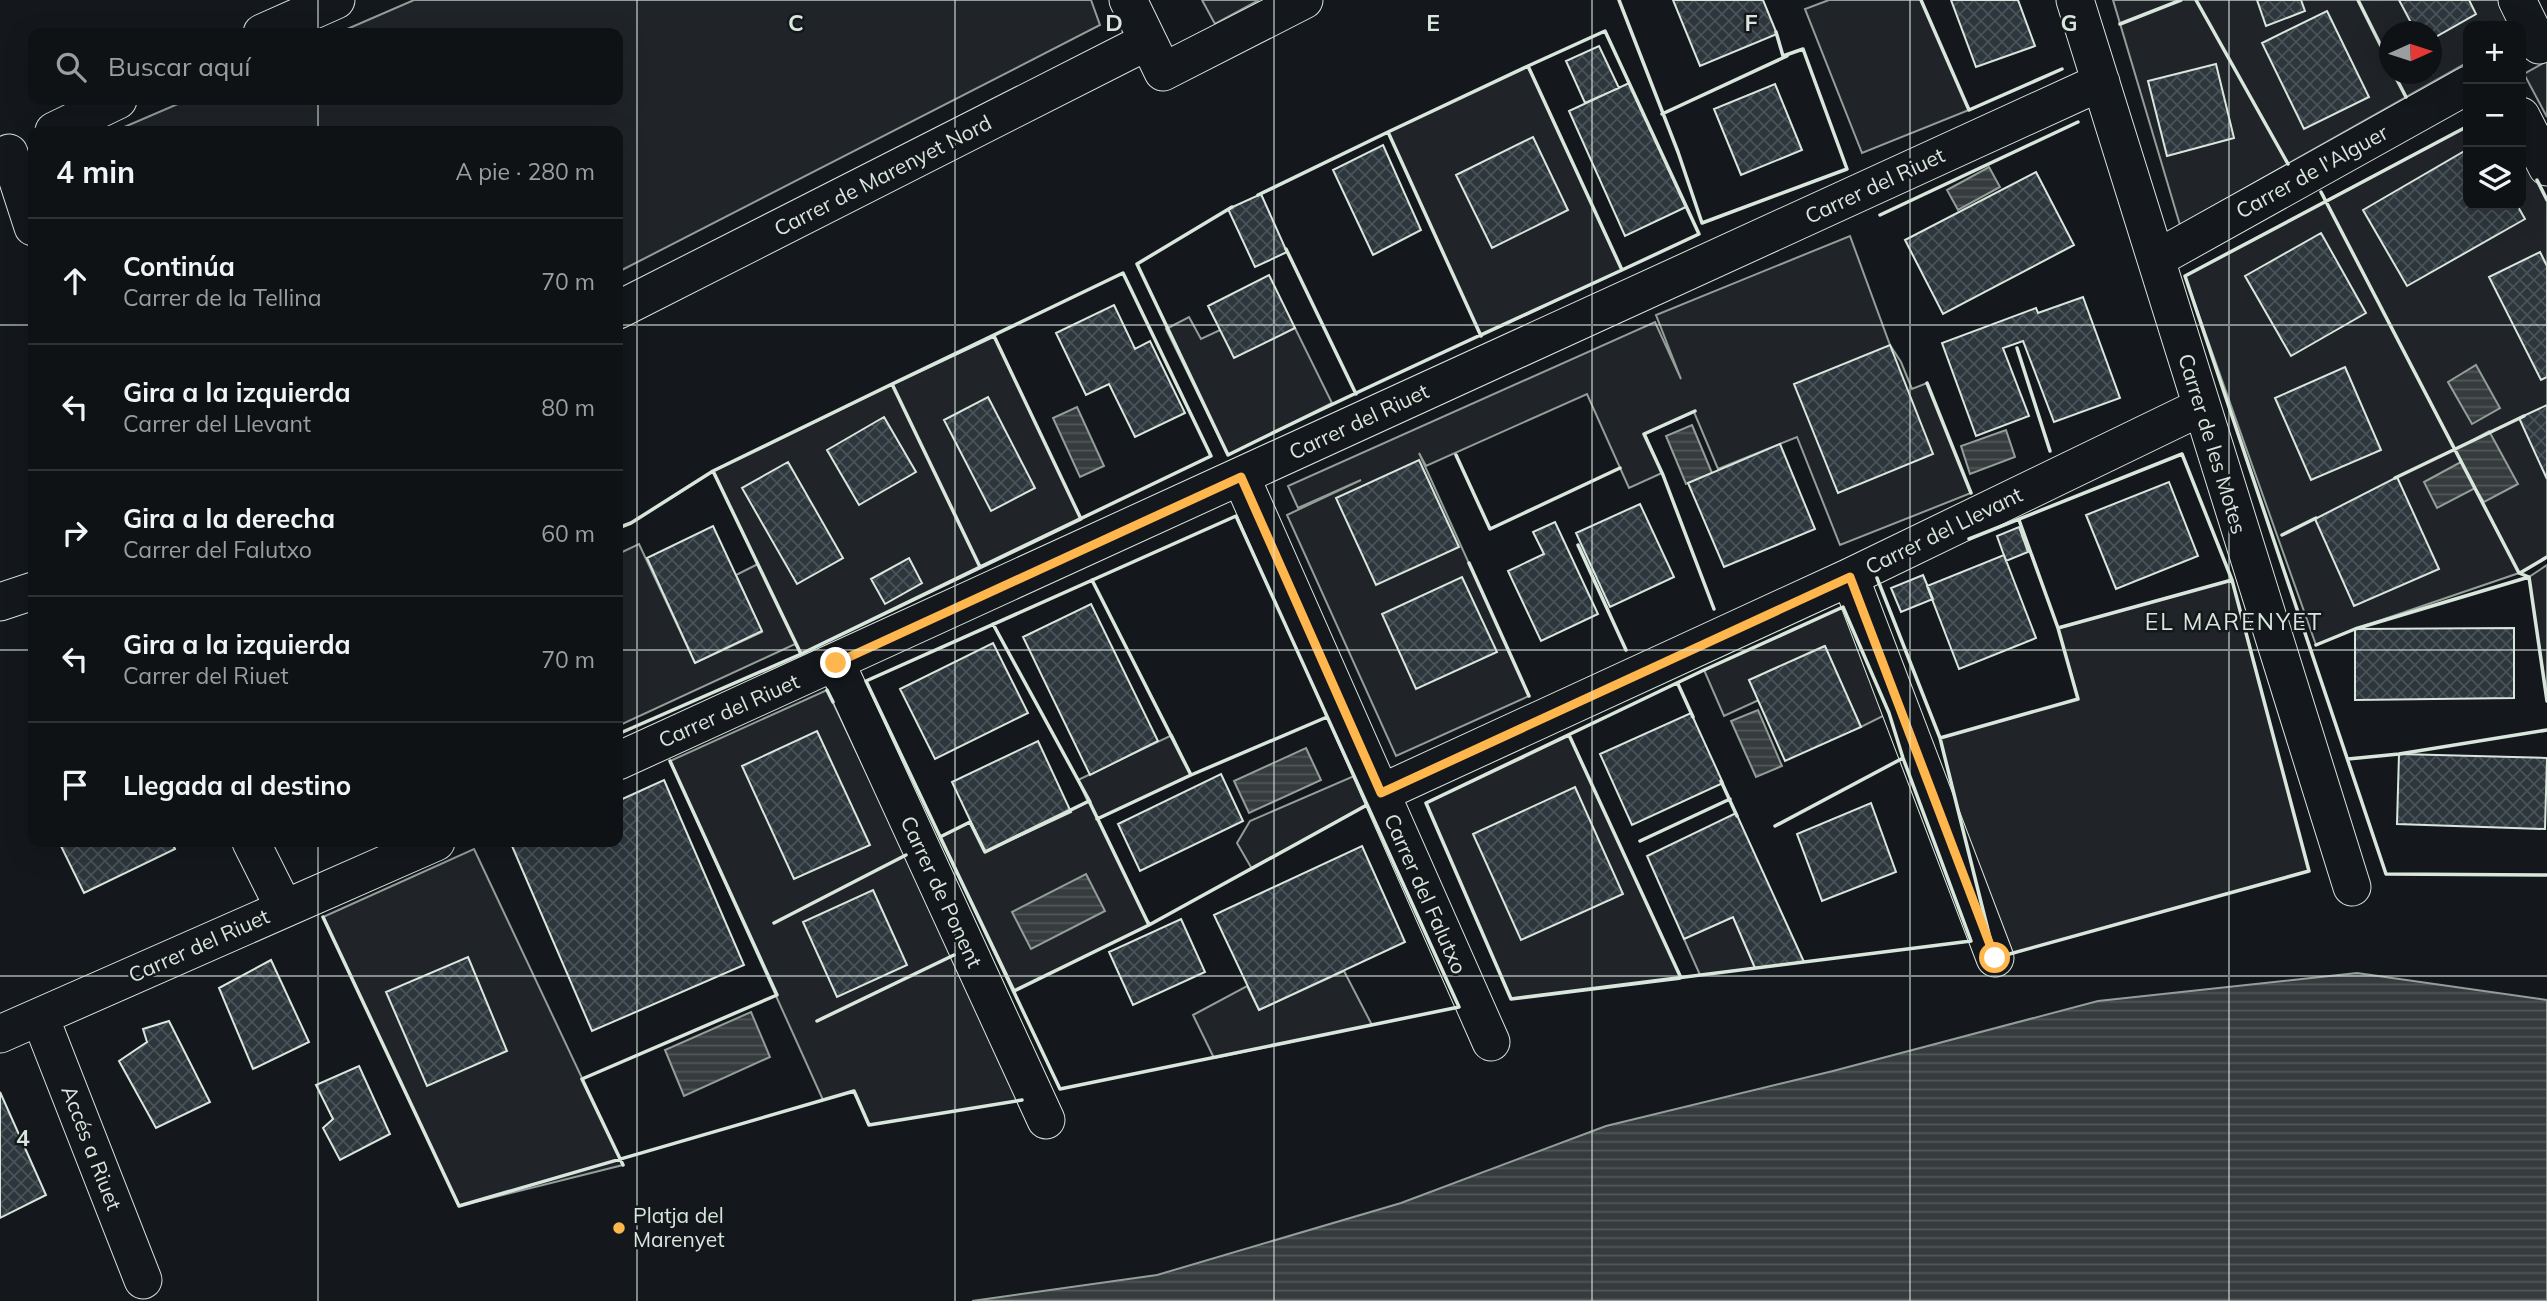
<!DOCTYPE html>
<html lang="es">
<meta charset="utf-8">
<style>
:root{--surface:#0f1215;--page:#1d2022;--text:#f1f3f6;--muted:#9b9ea0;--line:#2f3234}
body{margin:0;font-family:Mulish,sans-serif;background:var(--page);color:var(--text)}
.controls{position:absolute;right:21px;top:21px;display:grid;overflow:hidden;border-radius:14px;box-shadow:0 7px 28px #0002}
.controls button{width:63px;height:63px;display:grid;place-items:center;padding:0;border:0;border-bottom:2px solid var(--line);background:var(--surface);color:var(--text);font:35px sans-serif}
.compass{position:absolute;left:2379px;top:21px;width:63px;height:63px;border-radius:50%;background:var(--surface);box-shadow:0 7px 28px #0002;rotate:87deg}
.stop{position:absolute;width:21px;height:21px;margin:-16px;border:5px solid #ffb74d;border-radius:50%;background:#fff}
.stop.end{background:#ffb74d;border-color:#fff;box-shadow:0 2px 7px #0008}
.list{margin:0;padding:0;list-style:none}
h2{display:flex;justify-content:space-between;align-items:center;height:91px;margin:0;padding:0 28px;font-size:30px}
h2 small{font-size:23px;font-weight:400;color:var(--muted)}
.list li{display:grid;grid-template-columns:46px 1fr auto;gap:21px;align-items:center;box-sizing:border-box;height:126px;padding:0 28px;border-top:2px solid var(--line)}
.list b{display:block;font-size:26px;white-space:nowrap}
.list p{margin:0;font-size:23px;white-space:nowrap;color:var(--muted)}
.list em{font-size:23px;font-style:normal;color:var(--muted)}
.icon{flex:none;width:38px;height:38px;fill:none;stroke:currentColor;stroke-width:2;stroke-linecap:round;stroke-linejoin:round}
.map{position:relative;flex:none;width:2547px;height:1301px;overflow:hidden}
.search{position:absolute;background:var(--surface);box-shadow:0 7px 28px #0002;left:28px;top:28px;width:595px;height:77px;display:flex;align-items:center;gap:18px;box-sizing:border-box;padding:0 24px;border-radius:14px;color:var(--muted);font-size:26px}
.panel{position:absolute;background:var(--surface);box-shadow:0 7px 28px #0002;left:28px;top:126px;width:595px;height:721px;border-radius:14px}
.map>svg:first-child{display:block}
.green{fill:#202428;stroke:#939e99;stroke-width:2;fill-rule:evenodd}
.water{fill:url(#water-rules);stroke:#939e99;stroke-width:2}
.building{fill:url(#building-cross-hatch);stroke:#d8e6dc;stroke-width:2}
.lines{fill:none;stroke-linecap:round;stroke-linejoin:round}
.street-casing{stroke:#d8e6dc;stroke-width:39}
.street{stroke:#14181c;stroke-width:37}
.wall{stroke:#d8e6dc;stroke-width:3.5}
.route{stroke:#ffb74d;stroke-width:9}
.grid{fill:none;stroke:#d8e6dc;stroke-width:2;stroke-opacity:0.55}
.poi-dot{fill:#ffb74d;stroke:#14181c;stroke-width:2.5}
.labels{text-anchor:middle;stroke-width:5;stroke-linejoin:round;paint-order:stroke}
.street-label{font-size:21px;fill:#d8e6dc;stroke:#14181c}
.poi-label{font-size:21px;fill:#d8e6dc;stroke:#14181c;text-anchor:start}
.neighbourhood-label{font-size:23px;letter-spacing:2px;fill:#d8e6dc;stroke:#14181c}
.grid-label{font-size:23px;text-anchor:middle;font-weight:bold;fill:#d8e6dc;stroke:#14181c;stroke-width:5;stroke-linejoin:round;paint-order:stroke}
</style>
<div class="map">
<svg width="2547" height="1301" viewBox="0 0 2547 1301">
<defs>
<pattern id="water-rules" width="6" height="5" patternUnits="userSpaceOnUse" patternTransform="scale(1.75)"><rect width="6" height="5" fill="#363b3e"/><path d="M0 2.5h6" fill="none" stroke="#525759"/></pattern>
<pattern id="building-cross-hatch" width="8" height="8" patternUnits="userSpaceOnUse" patternTransform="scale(1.75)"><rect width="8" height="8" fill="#2c363c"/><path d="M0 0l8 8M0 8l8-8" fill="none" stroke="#4a5358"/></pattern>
</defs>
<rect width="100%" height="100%" fill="#14181c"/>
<path class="green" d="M414,0H1091L1100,25L618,272V131H115L187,100H618V33H338Z
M1202,0H1259L1215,24Z
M1829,0H1921L1969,110L1862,153L1805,9Z
M2113,0H2499L2512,26H2468V62L2180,225ZM2390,32H2432V74H2390Z
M2547,61V117L2524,74Z
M1528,66L1622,270L1481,336L1388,132Z
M2468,126V205H2521V149L2547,200V557L2519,573L2355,629L2316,645L2185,276Z
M1850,236L1890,345L1901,362L1912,389L1927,383L1971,493L1840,545L1797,437L1718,469L1694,412L1645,434L1662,473L1629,488L1587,394L1426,466L1419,453L1529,696L1396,756L1287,515L1361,480L1298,508L1288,486L1655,322L1681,379L1656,315Z
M1189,317L1201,339L1220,330L1295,328L1332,403L1228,455L1166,329Z
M994,336L1081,519L801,654L795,644L618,726V690L620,688L618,683V554L639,544L695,663L762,632L736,575L758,564L713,471Z
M2547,565V699L2529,577Z
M2232,580L2309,871L1995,958L1940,738L2078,699L2058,628Z
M1843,607L1889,713L1861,727L1824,646L1749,680L1759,700L1724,716L1704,670Z
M827,690L1022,1100L869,1125L854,1091L823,1100L670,761Z
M1172,735L1191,775L1098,819L1149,925L1014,991L940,837L970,822L986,852L1088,802L1078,780Z
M1569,735L1681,978L1511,999L1426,803Z
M1354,776L1367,804L1252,869L1237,843L1250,821Z
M474,849L623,1165L459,1206L323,917Z
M1733,917L1755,968L1700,975L1684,939Z
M1344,971L1372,1025L1214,1058L1193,1015L1247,986L1259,1010Z"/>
<path class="water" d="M1989,167L2000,187L1958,210L1947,190Z
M2476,365L2500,408L2472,424L2448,382Z
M1077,407L1104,466L1080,477L1053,418Z
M1692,425L1712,473L1686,484L1666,436Z
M2006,430L2015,457L1970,474L1961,446Z
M2489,431L2518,484L2484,502L2475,488L2437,508L2424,482L2461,462L2455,450Z
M1758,710L1782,766L1756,777L1731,721Z
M1306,748L1321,780L1249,813L1234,781Z
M1086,874L1105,911L1031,949L1012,912Z
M2357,973L2547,1000V1301H972L1157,1275L1401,1203L1606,1126L1833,1071L2098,1001Z
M751,1012L770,1057L684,1096L665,1050Z"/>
<path class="building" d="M1673,0H1763L1777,34L1700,66Z
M1951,0H2018L2035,46L1976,67Z
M2257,0H2301L2305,11L2266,26Z
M2399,0H2469L2476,14L2432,39V32H2416Z
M2327,11L2369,97L2304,129L2262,43Z
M1599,46L1619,88L1585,103L1566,61Z
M2216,64L2234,138L2167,156L2148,81Z
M1629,83L1686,207L1625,236L1569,111Z
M1775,84L1802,150L1741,175L1714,109Z
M1533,137L1568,210L1492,248L1456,175Z
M1383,145L1421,230L1373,255L1333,170Z
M2468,149V205H2517L2525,219L2407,286L2363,210Z
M2036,172L2074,245L1943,314L1905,240Z
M1261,194L1287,252L1255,267L1228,209Z
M2321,233L2366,313L2291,356L2245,276Z
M2540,252L2547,266V377L2541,380L2489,277Z
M1269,275L1295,328L1234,358L1208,306Z
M2083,297L2120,398L2054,422L2023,341L2003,348L2029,416L1976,436L1942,343L2036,308L2038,313Z
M1114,305L1135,349L1150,341L1185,413L1135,437L1109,384L1086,395L1056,333Z
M1890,345L1933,454L1838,493L1794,384Z
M2345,367L2381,450L2311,480L2275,398Z
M988,397L1035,488L991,511L944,420Z
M2547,405V479L2519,418Z
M884,417L916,472L859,505L827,450Z
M1780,444L1815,529L1724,567L1688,483Z
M1419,460L1459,547L1376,585L1336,498Z
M788,462L843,558L797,584L742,488Z
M2397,477L2439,569L2354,606L2315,519Z
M2169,482L2198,556L2116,589L2086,515Z
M1640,504L1674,577L1610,607L1576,533Z
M1555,522L1598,614L1541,641L1508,571L1544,554L1533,532Z
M713,526L762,631L695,663L647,558Z
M2019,527L2028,552L2006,561L1997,536Z
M2004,555L2036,638L1959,669L1927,586Z
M909,558L922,583L885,604L871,579Z
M1923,575L1933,599L1901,612L1891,588Z
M1462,577L1497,652L1416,689L1382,614Z
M1091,604L1158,741L1090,775L1023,637Z
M2514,628V698L2355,700V629Z
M993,643L1028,713L935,759L900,689Z
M1825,646L1861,727L1785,761L1749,680Z
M1691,713L1723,783L1632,825L1600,754Z
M817,731L870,845L794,879L742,766Z
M1038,741L1071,812L985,852L952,782Z
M2399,754L2547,758L2545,829L2397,824Z
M1221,774L1243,821L1140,871L1118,824Z
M664,780L744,965L592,1031L512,846L522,842H618V801Z
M1575,787L1623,894L1521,940L1473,834Z
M1871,803L1896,872L1822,901L1797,834Z
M1736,813L1804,962L1755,968L1733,917L1684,939L1647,856Z
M59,842H172L175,849L84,893Z
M1362,846L1405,942L1259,1010L1214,915Z
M873,890L907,965L837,997L803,922Z
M1181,919L1205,972L1133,1005L1109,952Z
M468,957L507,1051L427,1086L386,992Z
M271,960L309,1042L253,1069L219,988Z
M169,1021L210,1102L156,1128L119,1061L147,1042L143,1029Z
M359,1066L390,1134L340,1160L323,1128L333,1119L316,1085Z
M0,1092L46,1195L0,1218Z"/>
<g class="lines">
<g class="street-casing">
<path id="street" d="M1128,0L1148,41
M2075,0L2352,887
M2517,0L2539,45
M262,33L336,0
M2521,116L2547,167
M54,131L118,100
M9,153L33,227
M2156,259L2468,85
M618,310L1148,41L1163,72L1304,0
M1241,477L1491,1042
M1850,577L1995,958
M0,602L33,591
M836,663L1046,1120
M618,761L2101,82
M1381,793L1850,577L2201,407
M251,842L284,908
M40,1017L143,1280
M0,1034L436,842"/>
</g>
<use href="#street" class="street"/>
<path class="wall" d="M1619,0L1678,152L1702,223L1847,169L1803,49L1783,56L1776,32
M1921,0L1969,110L2062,69
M2196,0L2288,164
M2358,0L2390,64
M2120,24L2181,0
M1605,31L1699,234L1622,270L1528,66Z
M2394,74L2406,97
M1662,114L1787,56
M2468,126L2185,276L2386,874L2547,875
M2537,180L2547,200
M1258,195L1388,132
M1232,207L1137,264L1228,455C1358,390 1490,331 1622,270L1528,66L1388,132L1481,336
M1880,215L2078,122
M1286,249L1356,394
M1123,273L1211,456L980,567L892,384Z
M2017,348L2050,451
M1927,383L1971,493
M892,384L980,567L801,654L713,471Z
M1695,411L1644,434L1663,475L1714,609
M1456,455L1490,529L1620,468
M2395,478L2524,416
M1236,516L1459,1007L1060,1089L866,681Z
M2019,520L2058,628
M618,528L631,523L713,471
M2282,535L2316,518
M1969,539L2182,454L2232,580
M1578,545L1626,650
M1469,563L1529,696
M2520,573L2547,557
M2529,577L2547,701
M1877,578L1940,738
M1092,580L1191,775
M2232,580L2309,871L1995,958L1940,738L2078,699L2058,628Z
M1843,607L1889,713L1903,758L1971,941L1511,999L1426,803L1704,670Z
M993,624L1090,802
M2316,645L2355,629L2529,577L2519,573L2321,192
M1678,684L1693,717
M827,690L833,702
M618,734L801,654L1081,519L994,336L892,384L980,567
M1569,735L1681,978L1511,999L1426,803Z
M2348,759L2399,754L2547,730
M1721,781L1737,816
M1089,801L1149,925L1014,991L940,837L970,822L985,852Z
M1097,819L1191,775L1327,717
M1775,826L1903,758
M1640,841L1730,799
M323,917L459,1206L854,1091L869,1125L1022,1100
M1148,922L1149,925L1367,805
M774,923L906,855
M817,1021L954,955
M623,1165L582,1079L777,995L670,761"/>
</g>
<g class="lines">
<path class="route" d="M836,663L1241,477L1381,793L1850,577L1995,958"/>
</g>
<path class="grid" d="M318,0V33M637,0V1301M955,0V1301M1274,0V1301M1592,0V1301M1910,0V1301M2229,0V1301M318,100V131M0,325H33M618,325H2547M0,650H33M618,650H2547M318,842V1301M0,976H2547"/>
<circle class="poi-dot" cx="619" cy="1228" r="7"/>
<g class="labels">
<g class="street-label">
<text transform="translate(2312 172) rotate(-29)" y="7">Carrer de l'Alguer</text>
<text transform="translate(883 176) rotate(-27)" y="7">Carrer de Marenyet Nord</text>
<text transform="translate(1875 186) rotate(-25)" y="7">Carrer del Riuet</text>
<text transform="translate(1359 422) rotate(-25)" y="7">Carrer del Riuet</text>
<text transform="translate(2212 444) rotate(73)" y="7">Carrer de les Motes</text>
<text transform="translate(1944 531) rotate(-26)" y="7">Carrer del Llevant</text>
<text transform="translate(729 711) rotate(-24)" y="7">Carrer del Riuet</text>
<text transform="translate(941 892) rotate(65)" y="7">Carrer de Ponent</text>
<text transform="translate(1425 894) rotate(66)" y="7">Carrer del Falutxo</text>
<text transform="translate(199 946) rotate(-24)" y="7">Carrer del Riuet</text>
<text transform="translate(91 1148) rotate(69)" y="7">Accés a Riuet</text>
</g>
<g class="poi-label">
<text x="633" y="1223">Platja del<tspan x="633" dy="24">Marenyet</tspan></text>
</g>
<g class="neighbourhood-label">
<text x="2234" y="630">EL MARENYET</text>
</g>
</g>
<g class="grid-label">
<text x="796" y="31">C</text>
<text x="1114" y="31">D</text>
<text x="1433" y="31">E</text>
<text x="1751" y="31">F</text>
<text x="2069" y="31">G</text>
<text x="23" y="1146">4</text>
</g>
</svg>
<div class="controls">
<button>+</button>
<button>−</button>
<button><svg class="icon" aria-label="layers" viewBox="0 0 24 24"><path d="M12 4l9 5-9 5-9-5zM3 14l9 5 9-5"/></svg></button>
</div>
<svg class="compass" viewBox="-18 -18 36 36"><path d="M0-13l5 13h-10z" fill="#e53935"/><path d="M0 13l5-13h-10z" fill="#9b9ea0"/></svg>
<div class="stop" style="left:1995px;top:958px"></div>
<div class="stop end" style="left:836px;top:663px"></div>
<div class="search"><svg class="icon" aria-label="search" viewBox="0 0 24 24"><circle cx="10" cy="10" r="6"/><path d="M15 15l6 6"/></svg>Buscar aquí</div>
<section class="panel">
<h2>4 min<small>A pie · 280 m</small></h2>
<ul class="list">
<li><svg class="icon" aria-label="ahead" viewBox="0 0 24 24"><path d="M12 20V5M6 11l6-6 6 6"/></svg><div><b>Continúa</b><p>Carrer de la Tellina</p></div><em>70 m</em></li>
<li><svg class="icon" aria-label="left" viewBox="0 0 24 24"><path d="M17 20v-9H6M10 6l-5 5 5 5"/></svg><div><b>Gira a la izquierda</b><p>Carrer del Llevant</p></div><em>80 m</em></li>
<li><svg class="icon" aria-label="right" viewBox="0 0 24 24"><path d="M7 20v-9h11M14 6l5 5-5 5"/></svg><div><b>Gira a la derecha</b><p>Carrer del Falutxo</p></div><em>60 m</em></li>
<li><svg class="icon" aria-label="left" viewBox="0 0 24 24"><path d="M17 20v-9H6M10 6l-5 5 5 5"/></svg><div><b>Gira a la izquierda</b><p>Carrer del Riuet</p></div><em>70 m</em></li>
<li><svg class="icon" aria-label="arrive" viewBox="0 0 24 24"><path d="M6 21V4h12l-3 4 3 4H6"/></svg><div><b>Llegada al destino</b></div></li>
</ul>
</section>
</div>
